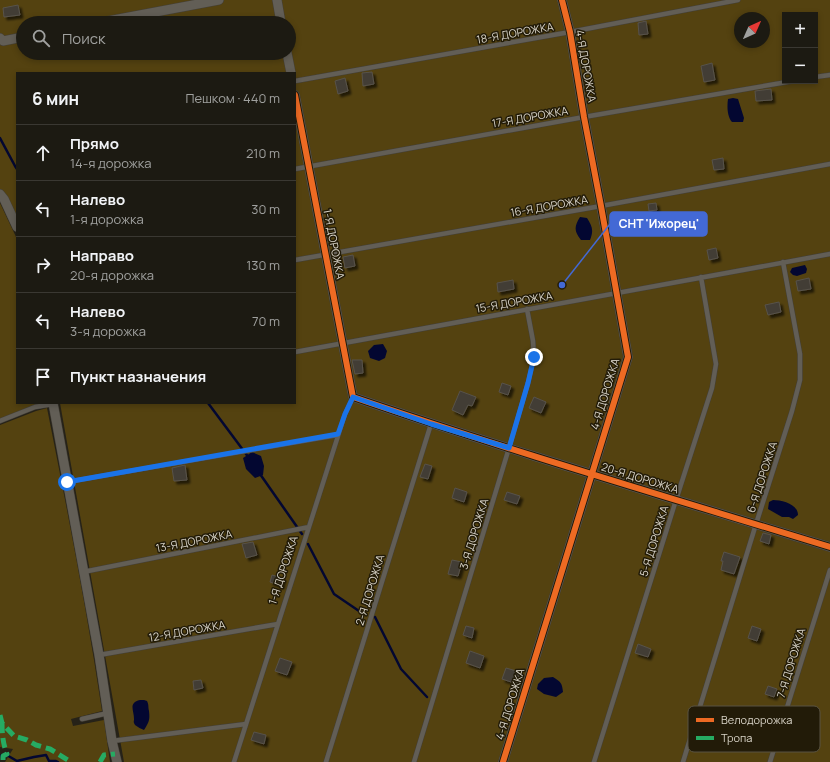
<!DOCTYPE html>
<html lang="ru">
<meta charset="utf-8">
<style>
:root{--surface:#1c1a12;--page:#25231b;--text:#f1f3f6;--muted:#a0a19f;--line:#3a3832}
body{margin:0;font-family:Manrope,sans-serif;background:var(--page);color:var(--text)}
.controls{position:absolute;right:12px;top:12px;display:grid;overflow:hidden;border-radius:0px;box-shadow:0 2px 6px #0003}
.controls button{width:36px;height:36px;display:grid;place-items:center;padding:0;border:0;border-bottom:1px solid var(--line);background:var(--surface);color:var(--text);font:20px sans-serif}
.compass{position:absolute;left:734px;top:12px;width:36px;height:36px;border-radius:50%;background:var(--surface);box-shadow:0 2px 6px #0003;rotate:45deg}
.stop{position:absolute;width:12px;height:12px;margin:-9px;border:3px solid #1a73e8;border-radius:50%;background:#fff}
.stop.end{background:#1a73e8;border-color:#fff;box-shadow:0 1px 4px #0008}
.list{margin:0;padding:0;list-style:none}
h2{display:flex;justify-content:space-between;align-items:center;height:52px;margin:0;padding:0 16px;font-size:17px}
h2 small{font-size:13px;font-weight:400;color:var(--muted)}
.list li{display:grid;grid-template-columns:26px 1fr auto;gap:12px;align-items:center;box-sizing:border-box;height:56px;padding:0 16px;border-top:1px solid var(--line)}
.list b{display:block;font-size:15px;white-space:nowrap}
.list p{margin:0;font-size:13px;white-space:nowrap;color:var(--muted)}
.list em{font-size:13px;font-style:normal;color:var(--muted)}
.icon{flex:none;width:22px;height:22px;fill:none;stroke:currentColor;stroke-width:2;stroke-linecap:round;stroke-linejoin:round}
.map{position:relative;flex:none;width:830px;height:762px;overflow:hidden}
.search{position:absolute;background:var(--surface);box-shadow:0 2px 6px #0003;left:16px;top:16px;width:280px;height:44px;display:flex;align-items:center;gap:10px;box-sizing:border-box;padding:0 14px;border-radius:22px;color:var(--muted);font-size:15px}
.panel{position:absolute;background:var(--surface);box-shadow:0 2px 6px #0003;left:16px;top:72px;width:280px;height:332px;border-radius:0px}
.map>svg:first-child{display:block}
.green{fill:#544210;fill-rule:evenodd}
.water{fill:#030731}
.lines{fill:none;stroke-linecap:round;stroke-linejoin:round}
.stream{stroke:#030731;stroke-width:2.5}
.building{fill:#423d35;stroke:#57524a;filter:url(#shadow)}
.service-casing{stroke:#433f37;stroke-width:5.5}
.minor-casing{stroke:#433f37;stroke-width:10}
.service{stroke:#625e56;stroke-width:4.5}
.minor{stroke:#625e56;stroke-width:9}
.quiet{stroke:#26ab63;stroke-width:5;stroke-dasharray:10 5;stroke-linecap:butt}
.cycleway-casing{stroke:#221b08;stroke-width:8}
.cycleway{stroke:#ed6a23;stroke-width:6}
.route{stroke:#1a73e8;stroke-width:5}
.labels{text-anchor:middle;stroke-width:3;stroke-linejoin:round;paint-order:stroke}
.street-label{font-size:11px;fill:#dad5c9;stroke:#221b08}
.key{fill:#221b08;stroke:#595342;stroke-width:1}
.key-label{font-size:11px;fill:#dad5c9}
.leader{fill:none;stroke:#4369d5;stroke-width:1.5}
.callout-dot{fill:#4369d5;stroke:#221b08;stroke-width:1.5}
.callout{fill:#4369d5;stroke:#4369d5;stroke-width:1.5}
.callout-label{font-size:12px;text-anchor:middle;font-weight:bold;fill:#fff}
</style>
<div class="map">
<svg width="830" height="762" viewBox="0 0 830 762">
<defs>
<filter id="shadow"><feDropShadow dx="3" dy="3" stdDeviation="1" flood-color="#0009"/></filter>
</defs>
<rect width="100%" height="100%" fill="#262218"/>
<path class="green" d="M0,0H830V762H124L60,403H295V73H17V219L7,197L0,189ZM785,15H815V81H785ZM740,18H764V42H740ZM23,23H289V53H23Z
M0,203L17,239V403H41L0,419Z
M47,408C67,509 87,610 102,711L71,719L73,726L104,720L110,762H0H5L13,749L0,747V425L36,411Z"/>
<path class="water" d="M733,98L738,99L744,118L743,122H732C727,116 727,106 728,99Z
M580,217L587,218C592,226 594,230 590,240H581C574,231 574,227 580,217Z
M805,265L807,269L806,273L797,276L793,275L790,272L792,268Z
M383,344L387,351L385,358L379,361L370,358L368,351L374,345Z
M252,452L261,456L264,466L263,475L255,478L246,469L243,458Z
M773,500C782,500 798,504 798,515L793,519L789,517H782L768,509L769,502Z
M553,677C561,682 562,683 563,692L556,697L544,694L537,689L538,684L544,678Z
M140,700H144L147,701C149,705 148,707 149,711C150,720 149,722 144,730C141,729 138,727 135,725C133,721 134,722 134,719C134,710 128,703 140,700Z"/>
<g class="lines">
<path class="stream" d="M0,138L15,166L17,169
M208,403L249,458
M260,474L302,534
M308,544L334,594L359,611L364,613
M375,617L401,669L427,697
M0,756L5,754L17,761L34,757L46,755L49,761H56L58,762"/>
</g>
<path class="building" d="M18,5L20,15L4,17L3,8Z
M646,21L648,34L639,35L638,23Z
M712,63L715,80L704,82L701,66Z
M372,72L374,84L363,86L362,73Z
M345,78L348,91L338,94L335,81Z
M771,89L772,100L756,101L755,91Z
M723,158L724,169L714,170L712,160Z
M656,203L657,210L649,211L648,204Z
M716,248L718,258L709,260L707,250Z
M353,255L355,266L345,268L343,257Z
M809,278L811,289L798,291L796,281Z
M513,280L514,289L498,292L497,283Z
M779,302L781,312L768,315L765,305Z
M352,360H362L363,373L355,374Z
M502,383L511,386L508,395L499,392Z
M460,391L476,397L472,406L468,405L463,415L452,410Z
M534,397L546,402L541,413L529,408Z
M425,464L432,466L428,479L420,477Z
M185,465L187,480L174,481L172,468Z
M455,488L467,492L464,502L452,498Z
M507,492L520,496L517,504L504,500Z
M763,533L771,535L769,544L760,541Z
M253,542L257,555L246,558L242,544Z
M724,552L740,557L734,574L721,570L723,561H721Z
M452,560L462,562L458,576L448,574Z
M272,575L283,578L281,586L270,582Z
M466,626L474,628L472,638L463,635Z
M752,626L761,629L757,641L748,638Z
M638,644L651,649L648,657L635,653Z
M470,651L484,656L480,668L466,663Z
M280,658L292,662L287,675L275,671Z
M506,668L520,672L517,684L502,679Z
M201,680L203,688L194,690L193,681Z
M768,686L777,689L774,697L765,694Z
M254,732L266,735L264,744L251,740Z"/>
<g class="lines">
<g class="service-casing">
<path id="service" d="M815,77L830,75
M295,81L570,32L738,0
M295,169L584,117L793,81
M295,260L601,206L830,164
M295,352L830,254
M0,421L35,407L53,404
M67,482L338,435
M83,572L309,527
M99,655L278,624
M82,719L108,713
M112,741L246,724
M234,762L345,414L353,397
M326,762L431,424
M414,762L509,448L528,383L534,357L533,341L527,309
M594,762L676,500L712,388L716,364L701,277
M683,762L756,524L792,411L800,380V354L783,262
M770,762L830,570"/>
</g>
<g class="minor-casing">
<path id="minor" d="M277,0L281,23
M97,23L219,0
M0,38L3,41L23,37
M287,53L291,73
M295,95L353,397C511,451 671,498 830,547
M0,194L4,199L17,227
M53,403L99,655L112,741L117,762
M503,762L628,357L601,206L584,117L570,32L562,0"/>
</g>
<use href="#service" class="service"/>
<use href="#minor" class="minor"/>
<path class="quiet" d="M0,715L2,723L14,736L27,740L36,745L50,749L71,762
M2,723C2,734 3,744 7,754L3,756V760L4,762
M100,762L104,755L115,754"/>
<g class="cycleway-casing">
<path id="cycleway" d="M295,95L353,397C511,451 671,498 830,547
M503,762L628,357L601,206L584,117L570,32L562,0"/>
</g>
<use href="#cycleway" class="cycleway"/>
</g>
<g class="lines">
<path class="route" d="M67,482L338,434L345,414L353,397L431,424L509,448L528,383L534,357"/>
</g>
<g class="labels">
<g class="street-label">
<text transform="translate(515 33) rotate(-10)" y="4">18-Я ДОРОЖКА</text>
<text transform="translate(586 66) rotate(80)" y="4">4-Я ДОРОЖКА</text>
<text transform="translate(530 117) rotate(-10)" y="4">17-Я ДОРОЖКА</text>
<text transform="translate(549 206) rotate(-10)" y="4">16-Я ДОРОЖКА</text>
<text transform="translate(334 244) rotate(79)" y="4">1-Я ДОРОЖКА</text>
<text transform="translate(514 302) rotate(-10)" y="4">15-Я ДОРОЖКА</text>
<text transform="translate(605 394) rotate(-73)" y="4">4-Я ДОРОЖКА</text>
<text transform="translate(762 477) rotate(-72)" y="4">6-Я ДОРОЖКА</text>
<text transform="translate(640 478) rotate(17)" y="4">20-Я ДОРОЖКА</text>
<text transform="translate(474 534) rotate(-73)" y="4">3-Я ДОРОЖКА</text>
<text transform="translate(194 541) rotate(-11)" y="4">13-Я ДОРОЖКА</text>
<text transform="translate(654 541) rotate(-73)" y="4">5-Я ДОРОЖКА</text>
<text transform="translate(283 570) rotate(-72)" y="4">1-Я ДОРОЖКА</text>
<text transform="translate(370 590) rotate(-73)" y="4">2-Я ДОРОЖКА</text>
<text transform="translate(187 631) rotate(-10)" y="4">12-Я ДОРОЖКА</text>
<text transform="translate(791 663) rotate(-73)" y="4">7-Я ДОРОЖКА</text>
<text transform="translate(510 704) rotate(-73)" y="4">4-Я ДОРОЖКА</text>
</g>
</g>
<rect x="688" y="706" width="132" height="46" rx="6" class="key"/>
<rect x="696" y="718" width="18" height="4" fill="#ed6a23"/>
<rect x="696" y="736" width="18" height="4" fill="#26ab63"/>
<g class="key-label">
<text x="721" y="724">Велодорожка</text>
<text x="721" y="742">Тропа</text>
</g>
<path class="leader" d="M562 285L610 224"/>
<circle class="callout-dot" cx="562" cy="285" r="4"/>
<rect class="callout" x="610" y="212" width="97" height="24" rx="4"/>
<g class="callout-label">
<text x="659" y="228">СНТ 'Ижорец'</text>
</g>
</svg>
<div class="controls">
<button>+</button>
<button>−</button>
</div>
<svg class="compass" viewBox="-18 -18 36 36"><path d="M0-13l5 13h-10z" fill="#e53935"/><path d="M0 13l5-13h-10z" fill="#a0a19f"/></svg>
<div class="stop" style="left:67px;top:482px"></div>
<div class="stop end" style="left:534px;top:357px"></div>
<div class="search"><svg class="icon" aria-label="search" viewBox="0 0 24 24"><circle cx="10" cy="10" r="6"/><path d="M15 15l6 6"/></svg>Поиск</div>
<section class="panel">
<h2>6 мин<small>Пешком · 440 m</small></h2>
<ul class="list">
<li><svg class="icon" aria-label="ahead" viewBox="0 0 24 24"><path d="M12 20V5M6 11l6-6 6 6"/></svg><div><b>Прямо</b><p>14-я дорожка</p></div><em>210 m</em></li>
<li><svg class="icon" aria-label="left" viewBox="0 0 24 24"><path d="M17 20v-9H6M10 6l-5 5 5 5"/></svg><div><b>Налево</b><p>1-я дорожка</p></div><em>30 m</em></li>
<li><svg class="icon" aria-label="right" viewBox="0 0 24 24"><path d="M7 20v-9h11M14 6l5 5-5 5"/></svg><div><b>Направо</b><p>20-я дорожка</p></div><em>130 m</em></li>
<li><svg class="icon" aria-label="left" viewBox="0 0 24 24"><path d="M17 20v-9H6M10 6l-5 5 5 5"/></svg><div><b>Налево</b><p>3-я дорожка</p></div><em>70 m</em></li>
<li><svg class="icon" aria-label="arrive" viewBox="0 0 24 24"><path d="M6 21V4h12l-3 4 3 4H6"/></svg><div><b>Пункт назначения</b></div></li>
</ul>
</section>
</div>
